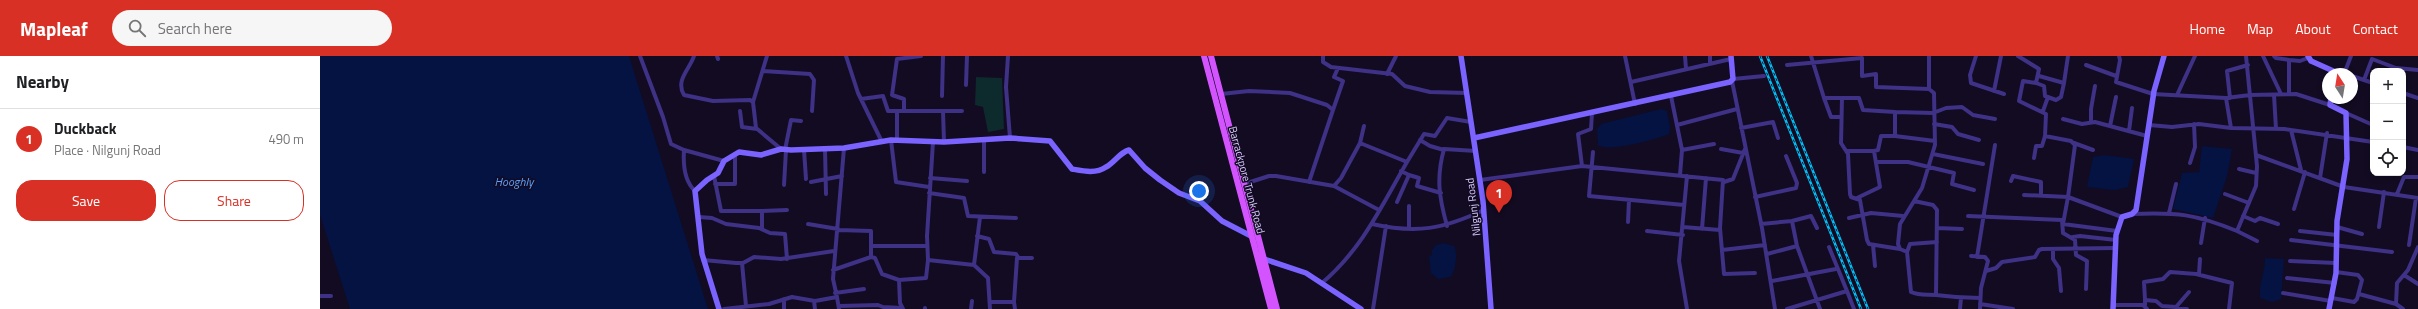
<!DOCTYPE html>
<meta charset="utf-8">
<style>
:root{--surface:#fff;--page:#f6f6f6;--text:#202124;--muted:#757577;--line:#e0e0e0;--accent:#d93025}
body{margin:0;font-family:"Titillium Web",sans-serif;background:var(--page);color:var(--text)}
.controls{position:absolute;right:12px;top:12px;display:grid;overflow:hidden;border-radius:8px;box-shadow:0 2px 6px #0003}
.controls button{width:36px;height:36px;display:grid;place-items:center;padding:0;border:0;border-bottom:1px solid var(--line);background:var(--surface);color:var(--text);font:20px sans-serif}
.compass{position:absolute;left:2002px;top:12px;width:36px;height:36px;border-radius:50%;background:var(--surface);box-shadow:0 2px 6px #0003;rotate:348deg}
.you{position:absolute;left:879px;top:135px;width:14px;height:14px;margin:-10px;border:3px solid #fff;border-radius:50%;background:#1a73e8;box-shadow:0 0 0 6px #1a73e833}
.badge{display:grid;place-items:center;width:26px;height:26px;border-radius:50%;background:var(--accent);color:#fff;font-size:13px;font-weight:700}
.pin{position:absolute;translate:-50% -33px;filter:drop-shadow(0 1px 2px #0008)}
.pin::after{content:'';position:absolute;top:21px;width:14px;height:12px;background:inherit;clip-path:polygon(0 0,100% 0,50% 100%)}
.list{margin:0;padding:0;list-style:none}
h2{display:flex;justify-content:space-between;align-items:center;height:52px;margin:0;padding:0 16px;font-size:17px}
h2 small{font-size:13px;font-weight:400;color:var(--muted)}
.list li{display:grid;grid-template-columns:26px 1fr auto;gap:12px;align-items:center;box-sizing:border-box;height:60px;padding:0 16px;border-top:1px solid var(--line)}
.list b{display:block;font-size:15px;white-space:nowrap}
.list p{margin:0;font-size:13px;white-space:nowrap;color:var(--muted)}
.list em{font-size:13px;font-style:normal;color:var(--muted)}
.actions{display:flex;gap:8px;padding:12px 16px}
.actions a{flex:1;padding:9px 0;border:1px solid var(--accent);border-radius:16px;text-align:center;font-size:14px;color:var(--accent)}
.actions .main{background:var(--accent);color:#fff}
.icon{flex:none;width:22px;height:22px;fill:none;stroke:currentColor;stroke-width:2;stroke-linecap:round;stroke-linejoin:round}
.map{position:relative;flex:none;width:2098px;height:253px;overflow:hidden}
header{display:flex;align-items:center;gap:24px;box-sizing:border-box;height:56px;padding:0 20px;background:var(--accent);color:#fff}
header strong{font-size:19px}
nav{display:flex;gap:22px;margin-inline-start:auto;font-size:14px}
.search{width:280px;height:36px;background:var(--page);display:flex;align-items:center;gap:10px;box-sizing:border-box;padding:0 14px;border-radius:22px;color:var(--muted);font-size:15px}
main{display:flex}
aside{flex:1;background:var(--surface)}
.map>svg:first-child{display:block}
.green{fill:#0d2a2d}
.water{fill:#041342}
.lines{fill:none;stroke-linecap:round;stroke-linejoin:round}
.street{stroke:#3e3186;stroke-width:4}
.secondary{stroke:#7a63ff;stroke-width:5.5}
.primary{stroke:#d353ff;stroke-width:6}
.rail-casing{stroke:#00c0f7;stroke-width:2.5}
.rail{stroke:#120b22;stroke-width:1;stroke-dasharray:3;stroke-linecap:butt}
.labels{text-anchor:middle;stroke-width:3;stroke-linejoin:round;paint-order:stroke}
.street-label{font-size:11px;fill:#d8ccff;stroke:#120b22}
.water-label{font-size:12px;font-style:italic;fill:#5a9fff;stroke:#120b22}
</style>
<header>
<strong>Mapleaf</strong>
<div class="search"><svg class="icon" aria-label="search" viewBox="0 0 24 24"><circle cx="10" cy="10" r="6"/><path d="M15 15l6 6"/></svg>Search here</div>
<nav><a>Home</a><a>Map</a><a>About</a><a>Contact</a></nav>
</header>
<main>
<aside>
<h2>Nearby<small></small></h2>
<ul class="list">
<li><span class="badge">1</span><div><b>Duckback</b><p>Place · Nilgunj Road</p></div><em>490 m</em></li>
</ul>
<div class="actions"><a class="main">Save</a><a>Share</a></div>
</aside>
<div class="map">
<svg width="2098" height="253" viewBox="0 0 2098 253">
<rect width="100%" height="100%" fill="#120b22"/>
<path class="green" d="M656,21L682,22L684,73L668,76L663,51L655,49Z"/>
<path class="water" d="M0,0H309L388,253H30L0,159Z
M1341,53L1347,55L1350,71L1349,78C1338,83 1286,97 1278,89L1277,73L1281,68Z
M1882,90L1912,93L1907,120L1893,162L1853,153L1862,117L1879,116Z
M1785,99L1814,103L1808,131L1795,134L1767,131L1773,101Z
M1124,187L1134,190C1138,198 1136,215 1130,221L1118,223L1111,217L1109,200L1112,199V194L1116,189Z
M1945,202L1964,203L1961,243L1952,246L1940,242C1939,227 1945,216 1945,202Z"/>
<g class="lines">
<path class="street" d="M320,0L343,61L351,88L364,94L404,105
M374,0C370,13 355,24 364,39L393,45L430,44L433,46L436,72L461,93
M397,0L398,3
M526,0L538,37L562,86
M688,0L686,31L690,82
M1003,0V6L1011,11L1072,18L1085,30L1110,36L1147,37
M1305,0L1315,48
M1365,0L1366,13
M1491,0L1504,42H1539L1543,54L1575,56
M1656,0L1650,19L1651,27L1684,38
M1698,0L1719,13L1716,27L1703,25L1699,45L1726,58L1725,80L1751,85L1755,89L1748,141L1802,161
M1799,0L1800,4L1796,26L1833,38L1906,42L1930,39L1976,38L2010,49
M1943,0L1961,38
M1954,0L1956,2L1969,4V38
M1969,4L1980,5L1988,2
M1390,8V0
M1467,9L1542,2V20L1556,18V31L1609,33L1614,37L1615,89L1602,132L1580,168L1578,188L1580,193L1587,196L1591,236C1600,240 1607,238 1616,239C1631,241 1645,242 1660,242
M1766,9L1796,20
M443,15L490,18L494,24L492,55
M1067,18L1076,0
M2024,18L2031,0
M1719,20L1744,27L1748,0
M2032,20L2053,27
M1413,23L1444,20
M2044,24L2052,3L2076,12L2098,14
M1412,25L1442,172L1455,253
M1311,26L1411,3
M1716,27L1724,30L1725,40L1736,44L1741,41L1744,27
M646,29L647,0
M1609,33V0
M1674,35L1681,0
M2083,37L2098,42
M901,38L929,35L970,37L1007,49L1013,54L989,126
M1857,39L1875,0
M1954,39L1956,73
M622,40L623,0
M1351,40L1362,94L1360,119
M1504,42L1511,61H1521
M1522,42L1521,87L1528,98L1530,138L1531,141L1540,144L1547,184L1549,188L1580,193
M1906,42L1911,72
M1910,42L1907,15L1928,9
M541,43L563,40L568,55H642
M433,46L447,0
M584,54V43L572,39L577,3L601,0
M1013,54L1023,25L1014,21L1018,12
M420,55L422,71L437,73
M577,55V85
M623,55L624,86
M1723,55L1728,41
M2026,57L2053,69
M1743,63L1762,68L1775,66L1827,80
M1771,66V53L1775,30
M1614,68L1632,71L1638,78L1659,84
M1357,69L1417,53
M1829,69L1852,71L1879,68L1911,72L1964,73L2053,86
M1790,70L1796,41
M1421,72L1453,66L1458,82
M1971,74L1981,114
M1809,75L1812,52
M571,84L576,126L609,131
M1100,84L1110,90L1124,94
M1615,85L1575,80V56L1613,57L1626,52L1642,51L1653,59L1675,63
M1040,87L1044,70
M1754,87L1773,94
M2083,91L2098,94
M505,93L506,138
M1401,93L1423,97
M364,94C363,109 364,125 375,135
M465,94L471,64L481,65
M484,94L486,123
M1362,94L1394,88
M1527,95H1554L1558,94L1561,80H1575
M1273,96L1269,140L1364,149
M1613,98L1663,108
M1936,99L2024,131L2098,142
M1714,102L1716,90H1722L1725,80
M1087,106L1104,78L1115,80L1127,62L1151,66
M1557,106H1588L1634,117L1632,128L1654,134
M1870,107L1875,91L1874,68
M1262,110L1258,78L1271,73L1272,57
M1919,113L1936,117
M664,116V84
M1089,119L1099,122L1097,130L1121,137
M394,120L401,155H442V173
M1367,120L1359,205L1367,253
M610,122L647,125
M2000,122L2007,77
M1160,124L1262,110L1403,124L1400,172L1404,218L1435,217
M1691,125L1693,120L1721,126V138
M491,126L522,120
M1404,126L1413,123L1425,93
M395,128H415V98
M924,128L949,120H956L1014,130L1021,122L1040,87L1087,106C1061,151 1042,193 1002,227
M464,129L466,94
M1014,130L1059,154
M609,137L644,142L648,160L696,162
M1905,138L1929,147
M2077,138L2084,121H2098
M1704,139L1748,141L1743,168L1797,175
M1435,141L1476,132L1477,127L1466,100
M1537,142L1560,131L1554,95
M1594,145L1613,149L1617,154L1616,239
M1077,146L1089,119L1081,115
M1974,153L1985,116
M442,155L467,154
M1849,157L1856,128
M1812,158C1857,156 1875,158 1917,175L1936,130L1937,110L1926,0
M1648,160L1742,164L1743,177L1755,184L1756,199L1767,205L1766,233
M1923,160L1935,165L1940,162L1958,168
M379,161L392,162L406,168L439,172L450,177L465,178L467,203
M1529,162L1551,157L1583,160
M1472,165L1491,160L1497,172
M1308,166L1309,144
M488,168L518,173
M1052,168C1097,178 1123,173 1164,154
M1441,168L1472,165L1477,190L1500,253
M1127,170C1119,141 1116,122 1124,93L1156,95
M1363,171L1400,174
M2017,171L2042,178
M2059,171L2064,136
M1617,172L1642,173
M1089,173V150
M1382,173L1386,122
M518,174L551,175V201
M1327,175L1363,179
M1917,175L1937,185
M1980,175L2017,179
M657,180L669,183L674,196L696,198L698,201
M1753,181L1760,180L1796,184
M1971,184L2072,196
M1881,187L1885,162
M1553,189L1555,210
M2089,189L2096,142
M551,190H606
M1733,193V203L1739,212L1741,235
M1402,194L1445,189
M1587,196L1590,188L1617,186
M1447,198L1477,190
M1651,200L1665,201L1668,205L1661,232L1660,253
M1657,201L1675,89
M383,204L416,207H423L434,201L461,203L514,195
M608,204L607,180L613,86
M1970,205L2016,207
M422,207L426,250
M654,209L660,161
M513,214L551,201L555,202L562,218L579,224L580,247L583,253
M1666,215L1676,212L1682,206L1715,201L1719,194L1722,193L1795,192
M1879,218L1880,203
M2084,219L2098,228
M1967,222L2015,227
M579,224L606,222L608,204L654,209L668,222L670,253
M1452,225L1516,213
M1527,235L1534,253
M515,237L544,233
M1963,237L2011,245
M2039,238L2076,248
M0,240H11
M517,241L513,223L524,92
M2012,242L2034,246L2037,243L2042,224L2038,219L2016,216
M464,243V253
M1825,244L1824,226L1843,223L1850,216L1876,218L1912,227L1909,253
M494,245L495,253
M670,246H694L695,253
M694,246L697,202H712
M1660,248L1693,253
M1793,249H1823L1827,253
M1825,249V244L1836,245L1842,250L1856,251L1869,236
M519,250L558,249L563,251L582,252
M404,253L449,248L472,241L495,245L517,241L519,253
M605,253V252
M651,253L652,245
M1053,253L1066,170
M1467,253L1527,235L1509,191
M1640,253L1641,242
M1856,253H1867
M2083,253L2076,248L2077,227L2088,214L2098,191"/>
<path class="secondary" d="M1141,0L1163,145L1171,253
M1988,0L1991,5L2020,18
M1154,82L1410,26L1413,23L1411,0
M941,202L986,217L1041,253
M399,253L382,198L375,135L387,124L398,117L404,105L419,96L441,99L461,93L471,94L524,92L571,84L624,86L690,82L730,85L752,113C763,115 776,118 786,111C795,106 799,97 809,94L825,112L840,124L859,137L880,145L902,165L931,180
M1793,253L1796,179L1802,161L1812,158L1816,154L1834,35L1844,0
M2009,253L2016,217L2017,165L2027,103L2026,57L2010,49L2011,42"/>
<path class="primary" d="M884,0L951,253
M891,0L957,253"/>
<g class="rail-casing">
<path id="rail" d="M1440,0L1541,253
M1447,0L1548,253"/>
</g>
<use href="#rail" class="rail"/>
</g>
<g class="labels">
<g class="street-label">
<text transform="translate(927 124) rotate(75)" y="4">Barrackpore Trunk Road</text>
<text transform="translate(1153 151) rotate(-97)" y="4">Nilgunj Road</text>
</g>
<g class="water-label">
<text x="194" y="130">Hooghly</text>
</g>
</g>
</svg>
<div class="controls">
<button>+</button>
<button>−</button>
<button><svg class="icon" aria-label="locate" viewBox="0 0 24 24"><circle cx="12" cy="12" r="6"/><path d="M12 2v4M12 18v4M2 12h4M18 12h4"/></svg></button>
</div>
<svg class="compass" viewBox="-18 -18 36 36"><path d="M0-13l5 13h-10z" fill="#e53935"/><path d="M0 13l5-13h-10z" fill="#757577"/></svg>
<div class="you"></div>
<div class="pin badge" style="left:1179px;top:157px">1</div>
</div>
</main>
